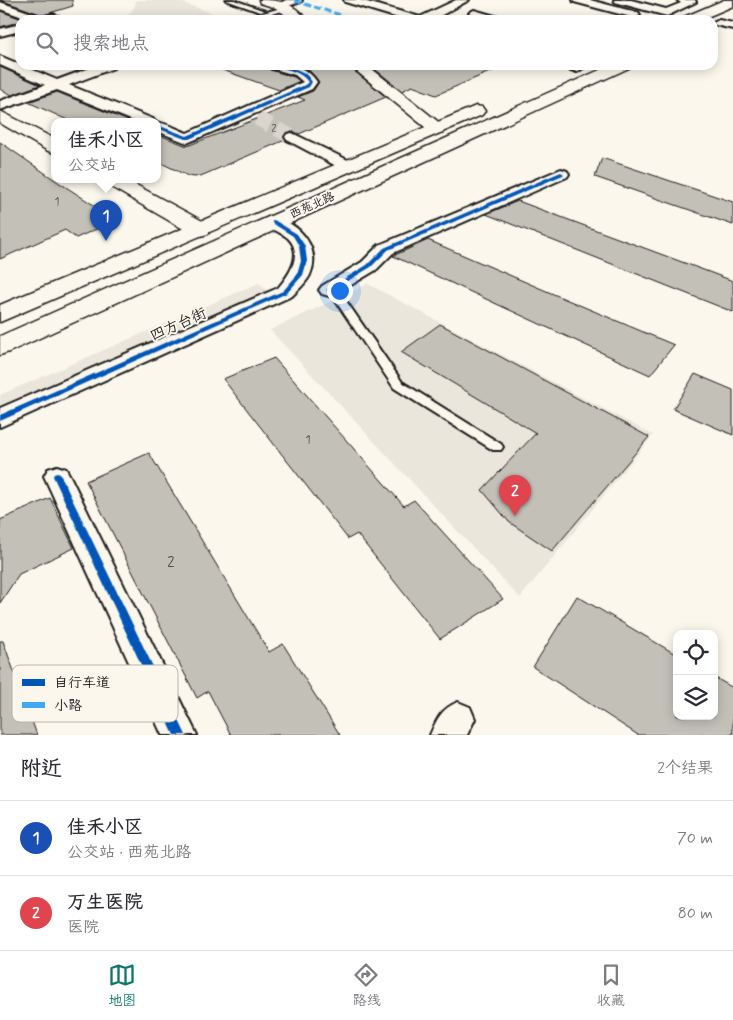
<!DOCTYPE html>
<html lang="zh">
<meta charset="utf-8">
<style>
:root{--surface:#fff;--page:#f7f7f7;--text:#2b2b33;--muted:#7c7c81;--line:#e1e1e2;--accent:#0f766e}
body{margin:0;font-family:Mynerve,"LXGW WenKai TC",sans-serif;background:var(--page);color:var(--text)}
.controls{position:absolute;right:15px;bottom:15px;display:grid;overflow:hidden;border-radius:10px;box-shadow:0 2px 12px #0003}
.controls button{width:45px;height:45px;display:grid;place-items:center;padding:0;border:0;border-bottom:1px solid var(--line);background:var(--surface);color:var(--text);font:25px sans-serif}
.you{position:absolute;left:339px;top:290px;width:18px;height:18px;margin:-12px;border:4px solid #fff;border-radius:50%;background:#1a73e8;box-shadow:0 0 0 8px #1a73e833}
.badge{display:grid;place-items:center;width:32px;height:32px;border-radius:50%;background:var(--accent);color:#fff;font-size:16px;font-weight:700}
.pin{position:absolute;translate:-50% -41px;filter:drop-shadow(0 1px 2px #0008)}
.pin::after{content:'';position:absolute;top:26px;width:18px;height:15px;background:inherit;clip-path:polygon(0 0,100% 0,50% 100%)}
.popup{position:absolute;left:51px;top:118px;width:110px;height:65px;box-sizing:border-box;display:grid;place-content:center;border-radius:10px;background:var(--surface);filter:drop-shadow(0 1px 4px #0005);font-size:16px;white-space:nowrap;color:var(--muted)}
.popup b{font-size:19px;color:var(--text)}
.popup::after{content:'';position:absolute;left:50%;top:100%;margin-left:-10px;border:10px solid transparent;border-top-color:var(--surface)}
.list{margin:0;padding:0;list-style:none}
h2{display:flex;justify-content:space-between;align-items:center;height:65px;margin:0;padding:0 20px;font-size:21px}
h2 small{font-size:16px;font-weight:400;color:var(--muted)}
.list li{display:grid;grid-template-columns:32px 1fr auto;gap:15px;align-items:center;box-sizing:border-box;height:75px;padding:0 20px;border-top:1px solid var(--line)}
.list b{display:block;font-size:19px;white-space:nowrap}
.list p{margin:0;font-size:16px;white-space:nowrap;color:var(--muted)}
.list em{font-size:16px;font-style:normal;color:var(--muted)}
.icon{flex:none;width:28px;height:28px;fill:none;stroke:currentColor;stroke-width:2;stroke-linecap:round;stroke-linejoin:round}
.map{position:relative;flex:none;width:733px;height:735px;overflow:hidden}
.search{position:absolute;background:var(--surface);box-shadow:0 2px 12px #0003;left:15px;right:15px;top:15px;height:55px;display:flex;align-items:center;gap:12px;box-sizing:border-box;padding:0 18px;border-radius:15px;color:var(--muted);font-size:19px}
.sheet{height:215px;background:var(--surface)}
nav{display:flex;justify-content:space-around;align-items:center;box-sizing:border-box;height:70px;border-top:1px solid var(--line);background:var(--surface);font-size:14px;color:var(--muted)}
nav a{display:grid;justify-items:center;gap:2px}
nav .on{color:var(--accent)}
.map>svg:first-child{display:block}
.built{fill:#eae6dc}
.building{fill:#c3c0b8;stroke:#1c1c1c}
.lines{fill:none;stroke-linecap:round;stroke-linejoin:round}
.street-tunnel{stroke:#dad6cd;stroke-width:15;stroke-dasharray:15 8;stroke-linecap:butt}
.lane-casing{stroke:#1c1c1c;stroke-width:4}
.street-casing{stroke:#1c1c1c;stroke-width:4}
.secondary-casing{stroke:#1c1c1c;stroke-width:3}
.primary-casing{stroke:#1c1c1c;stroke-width:3}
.lane{fill:#fbf7ec;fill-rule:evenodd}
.street{fill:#fbf7ec;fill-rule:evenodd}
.secondary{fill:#fbf7ec;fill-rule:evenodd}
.primary{fill:#fbf7ec;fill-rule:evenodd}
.quiet{stroke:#3fa9f5;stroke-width:3;stroke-dasharray:7 3;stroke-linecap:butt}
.cycleway-casing{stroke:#fbf7ec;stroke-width:3}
.cycleway{fill:#0057b8;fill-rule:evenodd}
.labels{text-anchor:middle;stroke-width:4;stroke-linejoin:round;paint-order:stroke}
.far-number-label{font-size:11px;fill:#464543}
.far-street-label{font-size:12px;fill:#1c1c1c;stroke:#fbf7ec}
.number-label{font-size:12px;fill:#464543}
.street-label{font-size:15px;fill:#1c1c1c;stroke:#fbf7ec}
.near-number-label{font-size:15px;fill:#464543}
.key{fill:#fbf7ec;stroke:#b8b5ae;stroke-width:1}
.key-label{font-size:14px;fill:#1c1c1c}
</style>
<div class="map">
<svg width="733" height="735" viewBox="0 0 733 735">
<rect width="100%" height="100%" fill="#fbf7ec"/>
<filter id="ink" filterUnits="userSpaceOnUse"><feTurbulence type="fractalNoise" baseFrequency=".02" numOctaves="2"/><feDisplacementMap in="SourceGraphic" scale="10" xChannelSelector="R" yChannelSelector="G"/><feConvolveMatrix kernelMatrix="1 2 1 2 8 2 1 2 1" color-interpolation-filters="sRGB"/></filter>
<g filter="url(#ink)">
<path class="built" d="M136,0H174L233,20H125L135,6Z
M259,283L268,291L0,409V395Z
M368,284L653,435L520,598L270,330Z"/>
<path class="building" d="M0,0H72L73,6L43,15Z
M0,11L25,20L0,27Z
M217,65H267L270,70L294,77L300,81L279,90L217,68Z
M296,65H347L386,97L299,134L293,131L287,132L283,136L285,140L203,175L195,177L188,176L157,161V134L187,146L305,100L298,97L313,91L319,82L309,70Z
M370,65H506L436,95L412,86L402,91Z
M0,67L40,85L12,95L0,89Z
M57,92L116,116L131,122H72L28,102Z
M0,142L55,180L117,220L76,238L65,230L0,259Z
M602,158L733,202V225L595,177Z
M518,201L733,281V312L486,214Z
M428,240L551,293L674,345L650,375L393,256Z
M440,324L649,437L552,551L509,522L482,490L536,433L401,352Z
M274,358L404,506L414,500L503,599L440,639L357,534L348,539L223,379Z
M695,374L733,390V435L673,409Z
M149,453L269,652L283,644L340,735H231L208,691L197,698L86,481Z
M50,498L74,548L19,574L0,603V520Z
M577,596L677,655V716H714V677L733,688V735H638L533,667Z
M0,641H3L37,735H0Z"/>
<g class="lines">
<path class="street-tunnel" d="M257,118L292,137"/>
<g class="lane-casing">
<path id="lane" d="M226,0H234L265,11L260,12Z
M285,7L287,10L247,20H237Z
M338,294L342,295L402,382L501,444L503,447L501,450H493L394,388L333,297Z"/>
</g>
<g class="street-casing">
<path id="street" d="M286,0H302L301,2L281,8L276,5Z
M344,0H360L420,17L456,0H469L433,20H405L345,2Z
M573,0H590L639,13L640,15L635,18L574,2Z
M614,0H631L666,9L681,3L677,0H695L696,2L667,16L615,2Z
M0,2L43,17L53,14L67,20H31L0,9Z
M474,10L502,18L504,20C492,20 478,21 469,13Z
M719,20L733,23V29L715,25L713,23Z
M20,24V31L0,36V29Z
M0,56L57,80L98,65H116L114,68L69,85L153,119L155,122C166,123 177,129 187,133L303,82L295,75L271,68L269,65C287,65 306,64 317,82L312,89L187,143L157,131V122H136L57,90L0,110V101L45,85L0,65Z
M563,65H581L583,68L577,72L565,68Z
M292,133L354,163L356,166L354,169H342L287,140L285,137L287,134Z
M561,169L567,171L569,174L567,177L393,253L376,270L336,294L329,296L322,294L319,290L322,286L362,262L379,245Z
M274,217C299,223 322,248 310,275C306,283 298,290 292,296L0,427V408L278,288C289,275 304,254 288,238C281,232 271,230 265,222L268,218Z
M57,466L66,469L70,476L197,735H162L44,476L48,469Z
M458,702L470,707L475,719L467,735H430C437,719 441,709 458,702Z"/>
</g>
<g class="secondary-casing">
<path id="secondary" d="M259,0C279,0 293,2 307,20H292L276,8L260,3Z
M349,65H367L446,128L443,132L437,133L431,132Z
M0,111L55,139V153L48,151L0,123Z
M103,180H127L208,224L211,229L208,234L200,236L192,234L106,184Z"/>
</g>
<g class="primary-casing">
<path id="primary" d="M724,0H733V6L700,20H682L684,17Z
M611,65H632L629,68L9,352L0,355V336Z
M476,106L482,107L485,111L482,115L0,322V305Z"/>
</g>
<use href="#lane" class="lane"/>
<use href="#street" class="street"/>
<use href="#secondary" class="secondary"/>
<use href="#primary" class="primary"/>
<path class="quiet" d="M295,1L357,20"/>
<g class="cycleway-casing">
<path id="cycleway" d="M273,65C287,65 305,69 312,82L309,87L189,139H185L157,128V125L187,136L305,85L308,82C300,70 285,70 273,65Z
M561,172L564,174L563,175L388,250L371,267L331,291L329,292L326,290L367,265L384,248Z
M274,220L297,234L305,246L307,261L303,275L287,293L0,421V415L283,291L297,275L301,261L299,246L293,236L272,223V221Z
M57,473L60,474L61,476L186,735H174L53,476L54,474Z"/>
</g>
<use href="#cycleway" class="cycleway"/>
</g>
</g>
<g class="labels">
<g class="far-number-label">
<text x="274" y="132">2</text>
<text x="57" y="205">1</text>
</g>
<g class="far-street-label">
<text transform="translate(312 205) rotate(-24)" y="4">西苑北路</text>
</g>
<g class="number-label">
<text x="308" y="443">1</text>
</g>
<g class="street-label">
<text transform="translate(178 324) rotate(-24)" y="5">四方台街</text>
</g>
<g class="near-number-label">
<text x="171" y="567">2</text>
</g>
</g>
<rect x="12" y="665" width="166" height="57" rx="8" class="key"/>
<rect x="22" y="679" width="23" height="7" fill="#0057b8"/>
<rect x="22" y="702" width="23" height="6" fill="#3fa9f5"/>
<g class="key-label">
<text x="54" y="687">自行车道</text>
<text x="54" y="710">小路</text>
</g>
</svg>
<div class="controls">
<button><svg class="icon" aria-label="locate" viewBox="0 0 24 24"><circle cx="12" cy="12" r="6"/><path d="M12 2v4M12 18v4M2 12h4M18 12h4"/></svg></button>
<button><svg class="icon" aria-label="layers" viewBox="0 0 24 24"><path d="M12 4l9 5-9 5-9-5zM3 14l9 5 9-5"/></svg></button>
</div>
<div class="you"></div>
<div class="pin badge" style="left:106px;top:241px;background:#1a4fb4">1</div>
<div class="popup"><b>佳禾小区</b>公交站</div>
<div class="pin badge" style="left:515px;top:516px;background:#e0444e">2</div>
<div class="search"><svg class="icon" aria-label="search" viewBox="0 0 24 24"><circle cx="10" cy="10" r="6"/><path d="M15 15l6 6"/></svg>搜索地点</div>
</div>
<section class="sheet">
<h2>附近<small>2个结果</small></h2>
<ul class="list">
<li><span class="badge" style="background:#1a4fb4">1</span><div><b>佳禾小区</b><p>公交站 · 西苑北路</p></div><em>70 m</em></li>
<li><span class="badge" style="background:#e0444e">2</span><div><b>万生医院</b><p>医院</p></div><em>80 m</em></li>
</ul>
</section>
<nav>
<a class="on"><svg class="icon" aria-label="map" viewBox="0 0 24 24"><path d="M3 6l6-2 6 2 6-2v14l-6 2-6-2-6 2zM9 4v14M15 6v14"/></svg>地图</a>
<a><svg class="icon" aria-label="directions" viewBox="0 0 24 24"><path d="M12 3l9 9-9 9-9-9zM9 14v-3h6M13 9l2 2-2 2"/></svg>路线</a>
<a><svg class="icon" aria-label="saved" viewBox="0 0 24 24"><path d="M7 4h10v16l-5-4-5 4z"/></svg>收藏</a>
</nav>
